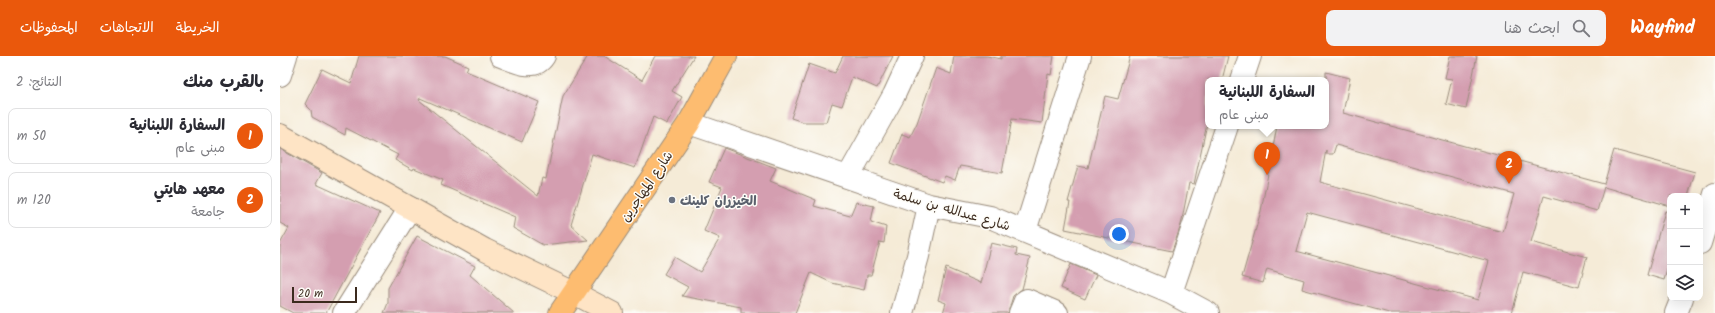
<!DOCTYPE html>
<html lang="ar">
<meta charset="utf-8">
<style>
:root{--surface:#fff;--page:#f2f2f3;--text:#2b2b33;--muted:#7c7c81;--line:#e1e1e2;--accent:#ea580c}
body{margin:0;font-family:Kalam,"Playpen Sans Arabic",sans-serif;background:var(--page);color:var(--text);direction:rtl}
.controls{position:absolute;right:12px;bottom:12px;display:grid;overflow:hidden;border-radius:8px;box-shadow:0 4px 16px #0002}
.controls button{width:36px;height:36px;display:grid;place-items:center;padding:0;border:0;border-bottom:1px solid var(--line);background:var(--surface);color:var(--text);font:20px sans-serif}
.scale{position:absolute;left:12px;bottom:10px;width:65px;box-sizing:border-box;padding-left:4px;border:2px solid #3b2a1e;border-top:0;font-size:11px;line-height:14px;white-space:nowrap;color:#3b2a1e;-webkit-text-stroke:3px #fdfcf7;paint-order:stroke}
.you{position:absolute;left:839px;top:178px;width:14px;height:14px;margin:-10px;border:3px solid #fff;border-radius:50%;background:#1a73e8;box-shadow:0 0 0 6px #1a73e833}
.badge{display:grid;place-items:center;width:26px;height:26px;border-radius:50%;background:var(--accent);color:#fff;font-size:13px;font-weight:700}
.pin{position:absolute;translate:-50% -33px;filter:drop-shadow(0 1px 2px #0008)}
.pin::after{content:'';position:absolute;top:21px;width:14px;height:12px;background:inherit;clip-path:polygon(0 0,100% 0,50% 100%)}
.popup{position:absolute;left:925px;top:21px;width:124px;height:52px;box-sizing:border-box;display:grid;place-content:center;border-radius:8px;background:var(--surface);filter:drop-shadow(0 1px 3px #0005);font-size:13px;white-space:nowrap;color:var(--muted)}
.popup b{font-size:15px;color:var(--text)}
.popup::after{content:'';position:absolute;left:50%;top:100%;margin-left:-8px;border:8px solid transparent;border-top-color:var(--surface)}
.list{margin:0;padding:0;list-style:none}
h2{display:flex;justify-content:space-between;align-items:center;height:52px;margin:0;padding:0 16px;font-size:17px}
h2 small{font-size:13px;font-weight:400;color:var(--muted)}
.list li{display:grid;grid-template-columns:26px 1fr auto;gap:12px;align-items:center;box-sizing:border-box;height:56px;margin:0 8px 8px;padding:0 8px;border:1px solid var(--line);border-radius:8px}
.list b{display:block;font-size:15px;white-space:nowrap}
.list p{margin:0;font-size:13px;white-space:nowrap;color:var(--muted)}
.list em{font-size:13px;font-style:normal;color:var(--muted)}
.icon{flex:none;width:22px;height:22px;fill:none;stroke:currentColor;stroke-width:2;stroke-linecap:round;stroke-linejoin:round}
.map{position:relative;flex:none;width:1435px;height:257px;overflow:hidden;direction:ltr}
header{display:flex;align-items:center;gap:24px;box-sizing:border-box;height:56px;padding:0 20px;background:var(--accent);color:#fff}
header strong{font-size:19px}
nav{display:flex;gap:22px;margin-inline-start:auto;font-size:14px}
.search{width:280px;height:36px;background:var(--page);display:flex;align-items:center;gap:10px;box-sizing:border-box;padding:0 14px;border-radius:8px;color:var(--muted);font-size:15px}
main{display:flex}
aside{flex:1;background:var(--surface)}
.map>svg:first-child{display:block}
.building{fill:#d49eb0;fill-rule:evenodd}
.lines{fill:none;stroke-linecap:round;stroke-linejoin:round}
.minor-casing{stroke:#988a7a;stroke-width:24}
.secondary-casing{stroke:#988a7a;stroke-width:24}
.primary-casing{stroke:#988a7a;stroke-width:24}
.minor{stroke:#fff;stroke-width:22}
.secondary{stroke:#fee4c5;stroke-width:22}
.primary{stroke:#fdbc6f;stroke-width:22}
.worship-dot{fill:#6b7280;stroke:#fdfcf7;stroke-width:1.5}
.labels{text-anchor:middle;stroke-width:3;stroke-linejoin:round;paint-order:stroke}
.street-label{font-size:13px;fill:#3b2a1e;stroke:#fdfcf7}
.worship-label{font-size:13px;font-weight:bold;fill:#5b616d;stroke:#fdfcf7;text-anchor:start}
</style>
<header>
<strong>Wayfind</strong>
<div class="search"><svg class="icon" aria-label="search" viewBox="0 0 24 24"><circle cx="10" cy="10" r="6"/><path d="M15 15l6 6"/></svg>ابحث هنا</div>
<nav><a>الخريطة</a><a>الاتجاهات</a><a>المحفوظات</a></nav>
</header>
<main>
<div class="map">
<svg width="1435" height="257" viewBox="0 0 1435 257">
<rect width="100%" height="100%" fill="#fdfcf7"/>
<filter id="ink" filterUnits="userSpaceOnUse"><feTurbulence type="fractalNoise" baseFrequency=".025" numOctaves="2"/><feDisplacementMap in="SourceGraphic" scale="8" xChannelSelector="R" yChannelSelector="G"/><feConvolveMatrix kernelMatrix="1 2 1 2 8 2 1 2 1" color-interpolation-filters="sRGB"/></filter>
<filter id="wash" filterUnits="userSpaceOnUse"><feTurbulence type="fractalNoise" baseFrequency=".012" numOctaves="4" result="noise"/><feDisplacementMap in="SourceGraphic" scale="16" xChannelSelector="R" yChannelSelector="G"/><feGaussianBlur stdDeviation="0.9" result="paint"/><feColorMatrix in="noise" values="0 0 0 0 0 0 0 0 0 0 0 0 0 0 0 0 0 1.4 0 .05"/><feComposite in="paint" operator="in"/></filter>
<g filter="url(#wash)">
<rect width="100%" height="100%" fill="#f5ebd7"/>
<g id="blocks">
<path class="building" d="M79,0H165L188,10L186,15L259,46L242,86L140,42L139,44L258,140L262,122L266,123L283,40L308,0H324L362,24L375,0H414L392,35L402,41L387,68L373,61L355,112L312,98L291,169L308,184L263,189L233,172L235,161L161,129L163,124L134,112L133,114L115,104L118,99L66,72L65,79L32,61L31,54L25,48L42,13L71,27Z
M563,0H613L597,32L572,21L562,50L552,47L546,66H523L511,62L529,8L555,17Z
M674,0H707L721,3V0H774L771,19L768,18L762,67L732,63L722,117L680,110L675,124L665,120L662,126L611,107L622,78L630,81L637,67L656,12L671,18Z
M850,0H948L942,24H928V63L914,128L909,127L901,169L892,195L785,173L790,146H788L798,110L808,112L825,40L838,43Z
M1170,0H1197L1186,53L1166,48L1172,23L1165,22Z
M1046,16L1070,22L1063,57L1324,128L1334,94L1415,116L1408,140H1390V150L1324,131L1317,155L1264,140L1251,186L1307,201L1299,231L1243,216L1232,257H1109L1022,233L1024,224L987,213L983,227L962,221L981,155L997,70H1046ZM1056,89L1234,138L1223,176L1040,126L1046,94V98H1053ZM1027,156L1209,205L1198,244L1016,195Z
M444,92L496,112L490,125L536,144L534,150L570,160L576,146L594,150L591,166L606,171L604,187L600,186L591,219H587L584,234L552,227L531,217L515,257H461V251L402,240L408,231L384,218L394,201L420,216L440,182L424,175L442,131L429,126Z
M0,93L42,117L36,128L100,157L46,257H13L0,250V188L9,172L0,167Z
M1385,155L1390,156V204L1384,224L1367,219Z
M137,180L195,210L190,219L234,257H104L108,247V232Z
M711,187L737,193L736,199L750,202L742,233L733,240L728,257H663L666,247L658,244L666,212L701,227Z
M791,208L816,219L805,243L781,232Z"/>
</g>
</g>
<g filter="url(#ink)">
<use href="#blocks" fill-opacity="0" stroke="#988a7a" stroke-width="1"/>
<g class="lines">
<g class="minor-casing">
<path id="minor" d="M221,0C235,5 254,16 264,0
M0,19L6,0
M962,24L970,0
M409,67L649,149L710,161L891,237L928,257
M568,121L614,39L632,0
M745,175L800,0
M1420,187L1435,138
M891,237L947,70
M64,257L130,152
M622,257L638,200L649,149
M740,257L745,245L747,244L777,257
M1396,257L1402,242"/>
</g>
<g class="secondary-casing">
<path id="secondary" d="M0,79L205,194L294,237L332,257"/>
</g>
<g class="primary-casing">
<path id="primary" d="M280,257L409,67L446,0"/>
</g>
<use href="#minor" class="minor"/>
<use href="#secondary" class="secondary"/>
<use href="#primary" class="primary"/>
</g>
</g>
<circle class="worship-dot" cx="392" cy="144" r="4"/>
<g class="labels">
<g class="street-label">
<text transform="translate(366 130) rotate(-56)" y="5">شارع المهاجرين</text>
<text transform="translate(672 153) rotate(16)" y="5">شارع عبدالله بن سلمة</text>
</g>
<g class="worship-label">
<text x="400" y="149">الخيزران كلينك</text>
</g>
</g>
</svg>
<div class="controls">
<button>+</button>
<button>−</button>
<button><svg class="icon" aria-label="layers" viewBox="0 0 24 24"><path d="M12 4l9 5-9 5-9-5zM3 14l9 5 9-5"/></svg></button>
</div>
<div class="scale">20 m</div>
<div class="you"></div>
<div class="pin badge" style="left:987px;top:119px">1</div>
<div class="popup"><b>السفارة اللبنانية</b>مبنى عام</div>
<div class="pin badge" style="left:1229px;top:128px">2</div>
</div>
<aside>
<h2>بالقرب منك<small>النتائج: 2</small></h2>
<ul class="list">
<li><span class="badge">1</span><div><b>السفارة اللبنانية</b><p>مبنى عام</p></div><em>50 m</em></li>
<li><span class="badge">2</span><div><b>معهد هايتي</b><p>جامعة</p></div><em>120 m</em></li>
</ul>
</aside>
</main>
